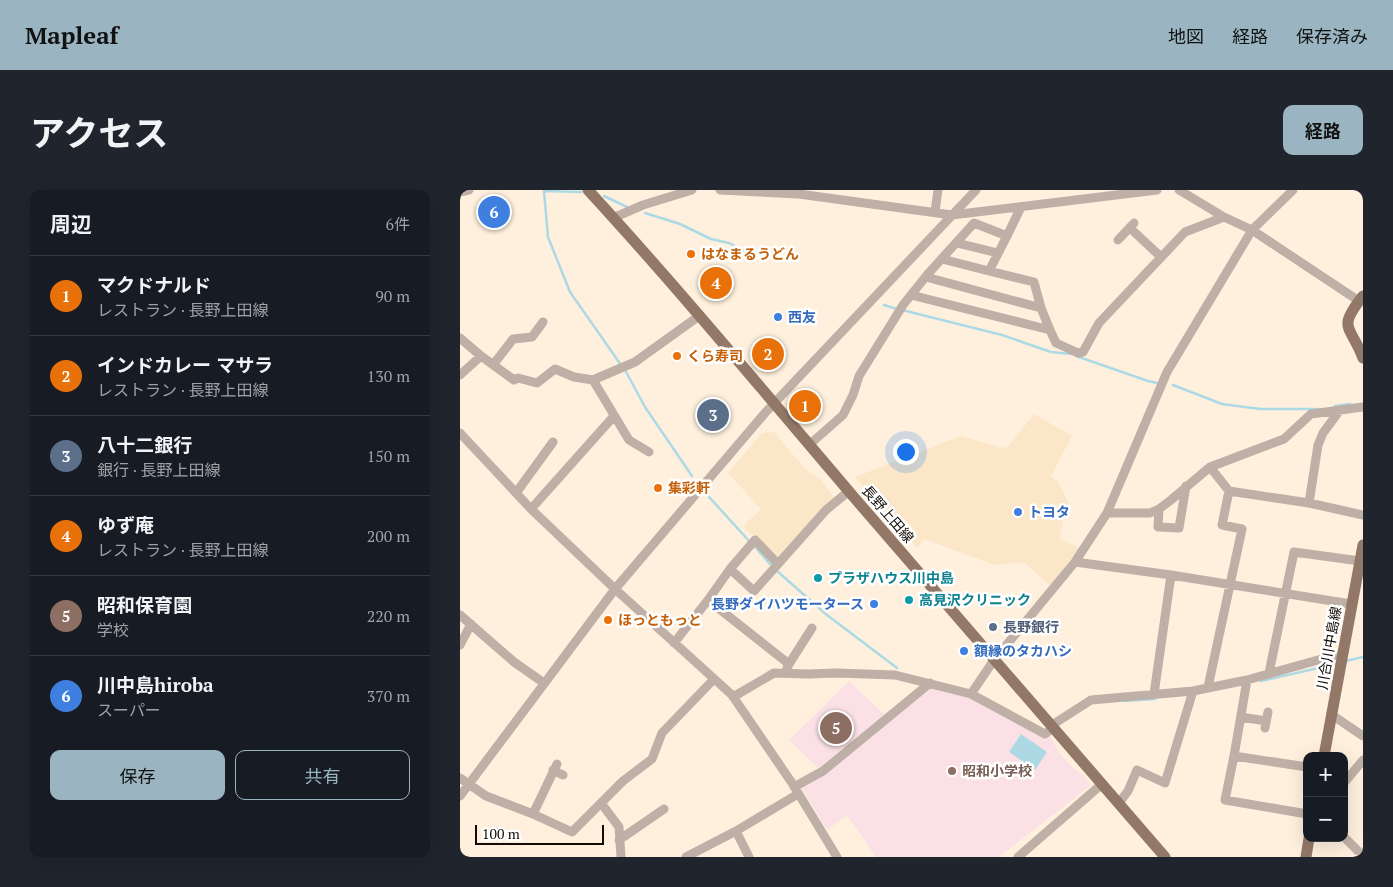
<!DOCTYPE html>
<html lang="ja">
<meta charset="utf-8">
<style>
:root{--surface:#171b24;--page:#20242c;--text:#f1f3f6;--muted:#9ea1a6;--line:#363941;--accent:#9ab4c2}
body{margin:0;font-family:"PT Serif","Noto Sans JP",serif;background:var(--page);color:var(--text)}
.controls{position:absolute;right:15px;bottom:15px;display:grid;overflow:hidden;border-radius:10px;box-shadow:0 5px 20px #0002}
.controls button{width:45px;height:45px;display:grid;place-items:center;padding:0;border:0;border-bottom:1px solid var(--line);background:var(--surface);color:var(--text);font:25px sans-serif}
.scale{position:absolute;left:15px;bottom:12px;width:129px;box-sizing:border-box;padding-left:5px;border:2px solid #110b05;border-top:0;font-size:14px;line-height:18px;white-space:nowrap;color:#110b05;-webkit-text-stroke:4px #fff;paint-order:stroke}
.you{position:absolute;left:445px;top:261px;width:18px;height:18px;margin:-12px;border:4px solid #fff;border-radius:50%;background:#1a73e8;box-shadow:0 0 0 8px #1a73e833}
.badge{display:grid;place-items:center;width:32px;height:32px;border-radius:50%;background:var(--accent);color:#fff;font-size:16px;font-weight:700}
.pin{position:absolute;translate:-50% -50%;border:2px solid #fff;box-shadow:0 1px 5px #0006}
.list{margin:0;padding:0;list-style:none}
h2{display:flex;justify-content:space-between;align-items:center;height:65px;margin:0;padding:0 20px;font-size:21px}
h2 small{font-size:16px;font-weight:400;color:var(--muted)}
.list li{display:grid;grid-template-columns:32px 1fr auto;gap:15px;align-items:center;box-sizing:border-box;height:80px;padding:0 20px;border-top:1px solid var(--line)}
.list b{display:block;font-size:19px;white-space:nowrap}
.list p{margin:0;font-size:16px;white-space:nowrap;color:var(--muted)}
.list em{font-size:16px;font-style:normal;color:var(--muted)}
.actions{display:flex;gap:10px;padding:15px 20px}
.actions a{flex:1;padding:11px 0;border:1px solid var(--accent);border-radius:10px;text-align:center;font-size:18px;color:var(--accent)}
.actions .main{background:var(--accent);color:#111}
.map{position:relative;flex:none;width:903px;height:667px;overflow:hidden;border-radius:10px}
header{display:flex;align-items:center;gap:30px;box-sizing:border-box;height:70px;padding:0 25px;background:var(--accent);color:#111}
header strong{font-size:24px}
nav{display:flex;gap:28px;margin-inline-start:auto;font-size:18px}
.intro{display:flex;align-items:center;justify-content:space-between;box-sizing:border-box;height:120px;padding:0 30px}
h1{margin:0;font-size:35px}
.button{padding:12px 22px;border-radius:10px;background:var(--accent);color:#111;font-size:18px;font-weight:700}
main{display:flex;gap:30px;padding:0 30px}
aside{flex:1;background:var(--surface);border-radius:10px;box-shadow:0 5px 20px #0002}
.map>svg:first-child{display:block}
.built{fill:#fbe6c7}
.education{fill:#fbe1e6}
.water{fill:#add9e5}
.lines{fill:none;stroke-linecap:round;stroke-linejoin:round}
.stream{stroke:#add9e5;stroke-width:2.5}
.minor{stroke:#bfb0a7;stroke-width:9}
.major{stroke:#937868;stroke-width:11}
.food-dot{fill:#e8710a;stroke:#fff;stroke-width:2}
.shop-dot{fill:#3f7fe0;stroke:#fff;stroke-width:2}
.culture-dot{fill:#0f9aa8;stroke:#fff;stroke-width:2}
.service-dot{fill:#5c6f8a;stroke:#fff;stroke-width:2}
.education-dot{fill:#8d6e63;stroke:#fff;stroke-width:2}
.labels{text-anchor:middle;stroke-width:5;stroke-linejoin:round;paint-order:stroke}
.food-label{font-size:14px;font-weight:bold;fill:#c56008;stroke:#fff;text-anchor:start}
.shop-label{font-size:14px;font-weight:bold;fill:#366cbe;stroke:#fff;text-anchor:start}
.street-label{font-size:14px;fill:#110b05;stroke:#fff}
.culture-label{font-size:14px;font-weight:bold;fill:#0d838f;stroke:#fff;text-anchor:start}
.service-label{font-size:14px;font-weight:bold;fill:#4e5e75;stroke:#fff;text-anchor:start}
.education-label{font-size:14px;font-weight:bold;fill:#785e54;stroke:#fff;text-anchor:start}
</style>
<header>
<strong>Mapleaf</strong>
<nav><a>地図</a><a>経路</a><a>保存済み</a></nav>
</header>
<div class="intro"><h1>アクセス</h1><a class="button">経路</a></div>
<main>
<aside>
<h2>周辺<small>6件</small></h2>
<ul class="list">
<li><span class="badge" style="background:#e8710a">1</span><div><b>マクドナルド</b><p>レストラン · 長野上田線</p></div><em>90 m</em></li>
<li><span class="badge" style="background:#e8710a">2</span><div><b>インドカレー マサラ</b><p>レストラン · 長野上田線</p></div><em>130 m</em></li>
<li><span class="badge" style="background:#5c6f8a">3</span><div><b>八十二銀行</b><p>銀行 · 長野上田線</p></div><em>150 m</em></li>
<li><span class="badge" style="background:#e8710a">4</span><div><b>ゆず庵</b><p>レストラン · 長野上田線</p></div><em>200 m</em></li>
<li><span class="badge" style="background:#8d6e63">5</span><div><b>昭和保育園</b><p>学校</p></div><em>220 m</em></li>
<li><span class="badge" style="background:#3f7fe0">6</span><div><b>川中島hiroba</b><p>スーパー</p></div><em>370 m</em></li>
</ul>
<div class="actions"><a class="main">保存</a><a>共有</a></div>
</aside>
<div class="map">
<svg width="903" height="667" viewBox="0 0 903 667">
<rect width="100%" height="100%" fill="#fef0dd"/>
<path class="built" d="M574,224L612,246L591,286L598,292L609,314L603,328L600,349L619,358L590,396L564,372L535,375L464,349L457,358L395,287L501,246L543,258L548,257Z
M314,242L346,280L359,288L375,309L318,371L283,336L301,319L268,283L302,243Z"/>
<path class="education" d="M389,491L426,526L359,579L329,550Z
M470,496L515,508L589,544L598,561L612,577L623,585L631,595L539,667H416L387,625L367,640L342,598L360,587Z"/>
<path class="water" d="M561,544L587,562L575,580L549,562Z"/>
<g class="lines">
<path class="stream" d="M121,2L84,1L88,47L110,102L161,175
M144,6L167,17
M185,23L220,34L251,49L269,53L295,66
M424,115L437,119
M442,120L542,145L591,162L611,164
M616,166L688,191L697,193
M165,180L185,217L232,286
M713,195L762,214L800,219H858
M875,216L890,214
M249,307L290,352
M296,358L310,374
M317,381L367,425L437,478
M886,471L903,467
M801,491L876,474
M663,511L695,509"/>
<path class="minor" d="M260,0L339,4L492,25L697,0
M719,0L764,27L792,40L899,111
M0,2L9,0
M475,22L478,0
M153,28L183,15L232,0
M670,38L701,67
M658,50L674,33
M497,53L538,63
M482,69L529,81L547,46
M466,87L581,118L574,92L529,81
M451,105L590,140L581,118
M590,140L596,153L618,163L623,162L639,133L725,42L764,27
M0,148L21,166
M33,175L53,149L72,147L83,132
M0,185L21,166L54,190L58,188L77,193L95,179L114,187L133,190L175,172L239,126
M133,190L169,250L189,262
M0,243L71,319L155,399L272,505L332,593L377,667
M349,255L383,225L393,205L399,186L443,115L467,85L514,33L547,46L561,17
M750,277L769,301L849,313L903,325
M56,303L93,252
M849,313L858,255L863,243L880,220
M71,319L154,226
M699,319L698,337L719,338L726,296
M647,323H690L699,319L711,310L750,277L824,249L851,224L903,217
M615,372L711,385L891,414
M318,374L366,320L389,301
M248,410L329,474
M0,425L54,472L84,493
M214,453L248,410L270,379L295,350L318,374L294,401L270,379
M0,455L11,434
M327,478L329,474L352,438
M809,483L834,362L900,371
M787,490L774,566L765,610L847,624
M748,497L782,339L762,335L769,301
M511,504L534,470L615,372L647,323L707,182L792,40L833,0
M694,504L711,385
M273,507L314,483L349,484L376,483L435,485L511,504L585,544L589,541L592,535L631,510L733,501L787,490L883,463
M872,525L903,546
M781,527L806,531
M805,538L808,522
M774,566L847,577
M93,580L103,585
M0,588L26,606L73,624L112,642L163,591L192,569L202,543L254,489
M884,593L903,570
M334,597L363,581L470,493
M0,606L155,399L305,223L516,0
M141,613L159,637L161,667
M659,613L668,601L677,580L705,593L733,501
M73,624L97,574
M276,641L289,667
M884,647L898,661
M159,650L204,619
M226,667L276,641L338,604
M558,667L642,594"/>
<path class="major" d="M128,0C219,99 305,203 392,305C496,426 601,546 705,667
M903,106C876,140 891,135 903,168
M864,566L903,355
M846,667L849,648"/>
</g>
<g class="food-dot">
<circle cx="231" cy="64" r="5"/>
<circle cx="217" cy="166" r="5"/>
<circle cx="198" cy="298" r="5"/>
<circle cx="148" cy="430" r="5"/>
</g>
<g class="shop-dot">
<circle cx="318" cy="127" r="5"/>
<circle cx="558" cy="322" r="5"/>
<circle cx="414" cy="414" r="5"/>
<circle cx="504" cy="461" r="5"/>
</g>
<g class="culture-dot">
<circle cx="358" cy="388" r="5"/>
<circle cx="449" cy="410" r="5"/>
</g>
<circle class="service-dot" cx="533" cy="437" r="5"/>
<circle class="education-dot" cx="492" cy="581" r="5"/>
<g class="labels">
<g class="food-label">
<text x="241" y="69">はなまるうどん</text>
<text x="227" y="171">くら寿司</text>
<text x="208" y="303">集彩軒</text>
<text x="158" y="435">ほっともっと</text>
</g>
<g class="shop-label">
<text x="328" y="132">西友</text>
<text x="568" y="327">トヨタ</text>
<text x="404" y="419" text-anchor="end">長野ダイハツモータース</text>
<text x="514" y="466">額縁のタカハシ</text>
</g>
<g class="street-label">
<text transform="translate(428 324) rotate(49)" y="5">長野上田線</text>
<text transform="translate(869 458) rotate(-80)" y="5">川合川中島線</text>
</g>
<g class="culture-label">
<text x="368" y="393">プラザハウス川中島</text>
<text x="459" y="415">高見沢クリニック</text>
</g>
<g class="service-label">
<text x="543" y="442">長野銀行</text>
</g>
<g class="education-label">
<text x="502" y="586">昭和小学校</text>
</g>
</g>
</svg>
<div class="controls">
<button>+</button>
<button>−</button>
</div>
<div class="scale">100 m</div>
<div class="you"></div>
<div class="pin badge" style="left:345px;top:216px;background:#e8710a">1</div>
<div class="pin badge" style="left:308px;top:164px;background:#e8710a">2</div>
<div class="pin badge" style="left:253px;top:225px;background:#5c6f8a">3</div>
<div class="pin badge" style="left:256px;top:93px;background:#e8710a">4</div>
<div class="pin badge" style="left:376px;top:538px;background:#8d6e63">5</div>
<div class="pin badge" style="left:34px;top:22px;background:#3f7fe0">6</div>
</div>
</main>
